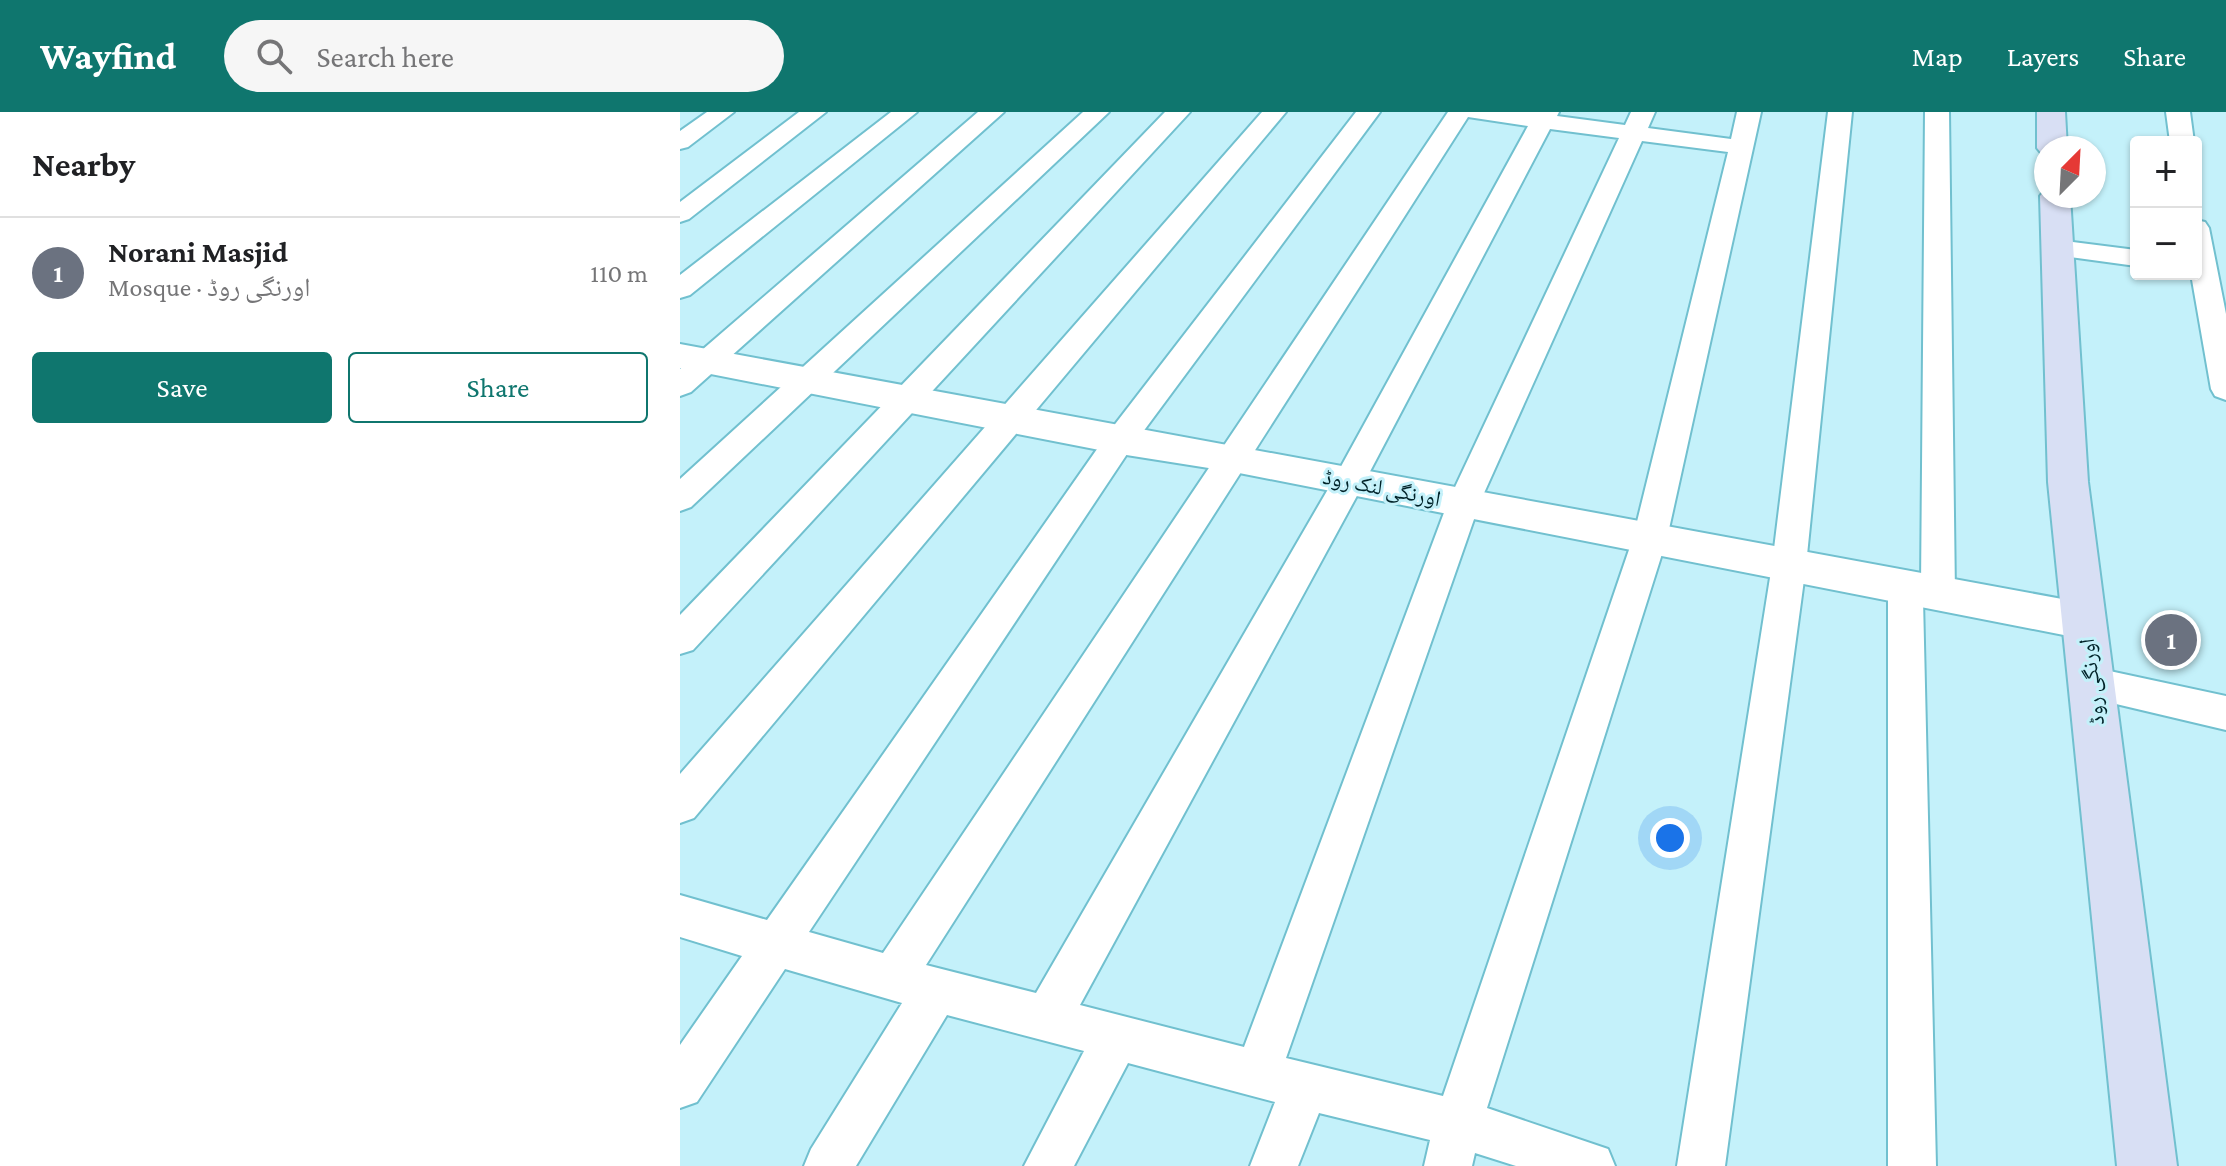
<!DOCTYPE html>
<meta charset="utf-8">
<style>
:root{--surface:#fff;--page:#f6f6f6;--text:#202124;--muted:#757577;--line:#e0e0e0;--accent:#0f766e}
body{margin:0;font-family:"Crimson Pro","Noto Naskh Arabic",serif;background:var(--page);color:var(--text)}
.controls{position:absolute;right:24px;top:24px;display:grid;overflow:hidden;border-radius:8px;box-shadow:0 2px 6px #0004}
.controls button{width:72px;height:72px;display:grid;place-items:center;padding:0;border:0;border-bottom:2px solid var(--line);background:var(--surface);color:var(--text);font:40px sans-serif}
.compass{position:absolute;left:1354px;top:24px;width:72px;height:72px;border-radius:50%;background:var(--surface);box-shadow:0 2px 6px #0004;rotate:24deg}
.you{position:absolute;left:990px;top:726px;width:28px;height:28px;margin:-20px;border:6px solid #fff;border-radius:50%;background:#1a73e8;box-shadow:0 0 0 12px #1a73e833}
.badge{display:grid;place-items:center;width:52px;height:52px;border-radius:50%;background:var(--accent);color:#fff;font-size:26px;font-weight:700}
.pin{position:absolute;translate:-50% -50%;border:4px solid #fff;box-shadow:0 2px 8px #0006}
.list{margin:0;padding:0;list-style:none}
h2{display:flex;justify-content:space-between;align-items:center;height:104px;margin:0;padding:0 32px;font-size:34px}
h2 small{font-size:26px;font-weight:400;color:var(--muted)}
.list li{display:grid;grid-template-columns:52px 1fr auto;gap:24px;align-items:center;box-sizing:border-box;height:112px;padding:0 32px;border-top:2px solid var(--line)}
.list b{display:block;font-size:30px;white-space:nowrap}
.list p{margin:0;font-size:26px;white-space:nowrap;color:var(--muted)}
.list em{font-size:26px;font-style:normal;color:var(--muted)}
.actions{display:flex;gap:16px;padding:24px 32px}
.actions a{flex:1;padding:18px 0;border:2px solid var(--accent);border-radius:8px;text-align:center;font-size:28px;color:var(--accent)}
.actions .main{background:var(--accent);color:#fff}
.icon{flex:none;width:44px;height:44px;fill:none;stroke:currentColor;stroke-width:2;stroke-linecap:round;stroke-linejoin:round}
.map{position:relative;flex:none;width:1546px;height:1054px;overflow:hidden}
header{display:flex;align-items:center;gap:48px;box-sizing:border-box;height:112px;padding:0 40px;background:var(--accent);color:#fff}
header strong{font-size:38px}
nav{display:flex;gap:44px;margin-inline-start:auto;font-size:28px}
.search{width:560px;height:72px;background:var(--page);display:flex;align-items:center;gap:20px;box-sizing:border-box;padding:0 28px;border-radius:44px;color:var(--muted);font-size:30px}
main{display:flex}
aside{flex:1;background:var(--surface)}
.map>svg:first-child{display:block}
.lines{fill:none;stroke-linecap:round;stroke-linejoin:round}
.minor-casing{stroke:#71c0cf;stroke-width:4}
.tertiary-casing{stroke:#71c0cf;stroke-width:4}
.secondary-casing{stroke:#71c0cf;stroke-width:4}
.minor{fill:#fff;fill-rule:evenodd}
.tertiary{fill:#fff;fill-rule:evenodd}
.secondary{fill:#d8dff4;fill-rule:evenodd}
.labels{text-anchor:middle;stroke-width:6;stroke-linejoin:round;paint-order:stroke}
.street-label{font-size:22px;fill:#012329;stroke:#c4f1fa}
</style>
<header>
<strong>Wayfind</strong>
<div class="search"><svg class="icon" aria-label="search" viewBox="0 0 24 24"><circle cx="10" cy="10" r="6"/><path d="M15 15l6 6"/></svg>Search here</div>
<nav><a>Map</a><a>Layers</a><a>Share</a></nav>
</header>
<main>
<aside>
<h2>Nearby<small></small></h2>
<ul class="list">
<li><span class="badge" style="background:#6b7280">1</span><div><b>Norani Masjid</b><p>Mosque · اورنگی روڈ</p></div><em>110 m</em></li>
</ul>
<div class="actions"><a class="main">Save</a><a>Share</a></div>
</aside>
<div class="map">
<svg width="1546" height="1054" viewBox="0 0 1546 1054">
<rect width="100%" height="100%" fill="#c4f1fa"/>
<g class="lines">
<g class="minor-casing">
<path id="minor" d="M27,0H54L8,35L0,37V19Z
M119,0H146L9,107L0,110V90Z
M211,0H237L10,183L0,186V163Z
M298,0H324L11,280L0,284V257Z
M403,0H429L11,395L0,399V367Z
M485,0H510L13,538L0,542V503Z
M582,0H606L14,706L0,711V662Z
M676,0H700L451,336L129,820L203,841L768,0H879L877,4L945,13L951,0H975L968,16L1051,27L1057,0H1081L987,426L807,996L928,1037L935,1054H836L795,1041L792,1054H744L750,1028L639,1001L618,1054H570L595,990L448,951L394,1054H344L404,939L267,903L176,1054H124L131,1037L222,891L105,857L17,990L0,996V933L62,844L0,825V783L87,808L429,320ZM788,5L848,14L658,360L356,881L246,853ZM870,17L939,26L768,390L564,935L400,893L685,369ZM962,29L1048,40L953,426L763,984L606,946L800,390Z
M1148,0H1172L1126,453L1045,1054H997L1092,453Z
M1245,0H1269L1275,483L1270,493L1258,498L1246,493L1243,487L1256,1054H1208V477L1213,467L1225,463L1237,467L1241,474Z
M1486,0H1510L1514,30H1490Z
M1516,108L1525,110L1529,116L1546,202V288L1535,284L1531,277L1511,162H1516Z
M1377,128L1456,138V154L1368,142L1364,136L1368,130Z
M1411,555L1546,584V618L1398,583L1392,571L1398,559Z"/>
</g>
<g class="tertiary-casing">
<path id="tertiary" d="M0,232L1404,491L1419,496L1426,509L1419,522L1404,527L554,360L440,342L0,256Z"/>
</g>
<g class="secondary-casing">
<path id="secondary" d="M1357,0H1385L1387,36H1366V43L1362,42L1357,36Z
M1366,77V84H1390L1408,370L1497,1054H1437L1368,370L1360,84Z"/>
</g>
<use href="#minor" class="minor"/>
<use href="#tertiary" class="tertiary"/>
<use href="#secondary" class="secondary"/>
</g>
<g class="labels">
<g class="street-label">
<text transform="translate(702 375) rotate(11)" y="8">اورنگی لنک روڈ</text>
<text transform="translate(1411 570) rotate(-97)" y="8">اورنگی روڈ</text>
</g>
</g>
</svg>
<div class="controls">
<button>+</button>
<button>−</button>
</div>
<svg class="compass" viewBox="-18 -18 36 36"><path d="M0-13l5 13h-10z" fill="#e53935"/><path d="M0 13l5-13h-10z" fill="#757577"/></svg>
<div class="you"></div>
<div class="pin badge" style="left:1491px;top:528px;background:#6b7280">1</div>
</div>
</main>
